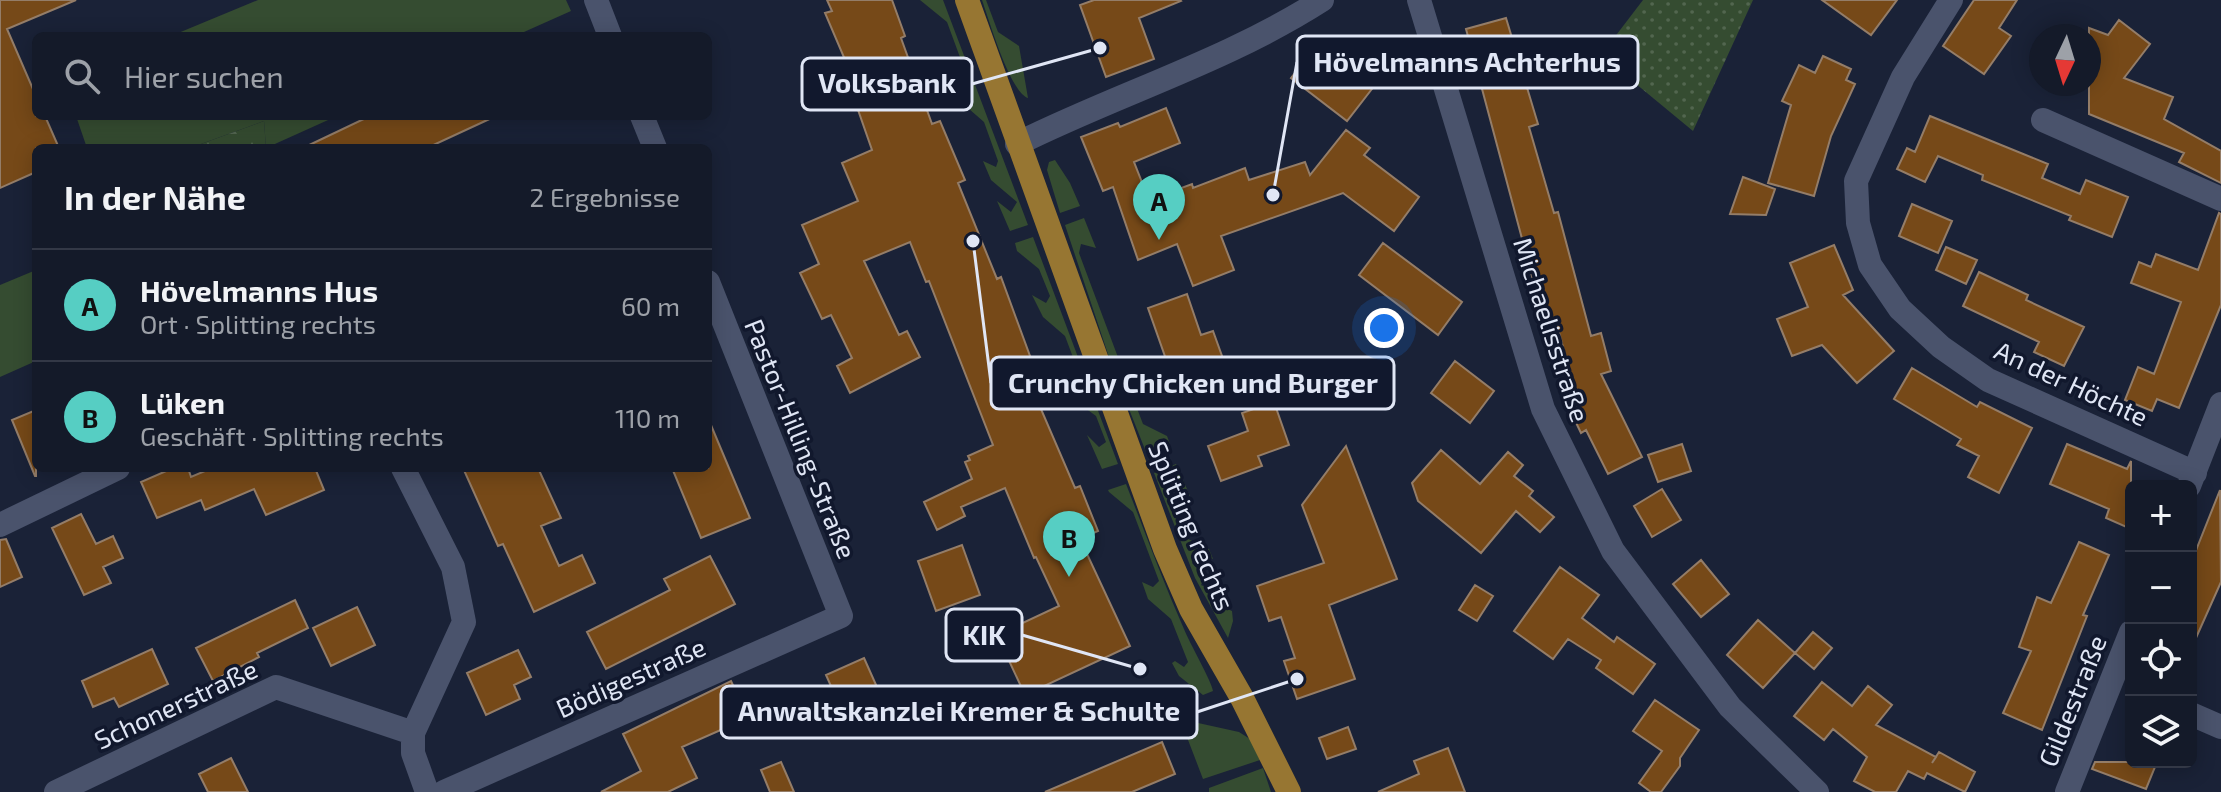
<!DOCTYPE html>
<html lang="de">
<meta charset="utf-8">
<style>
:root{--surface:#141a29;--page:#212735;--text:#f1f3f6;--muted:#9da1a8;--line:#333846;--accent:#56cec3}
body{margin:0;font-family:"Exo 2",sans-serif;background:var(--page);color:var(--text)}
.controls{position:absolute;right:24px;bottom:24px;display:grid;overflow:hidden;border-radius:12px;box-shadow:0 4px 20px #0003}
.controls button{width:72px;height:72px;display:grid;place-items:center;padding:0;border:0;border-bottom:2px solid var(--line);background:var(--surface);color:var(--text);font:40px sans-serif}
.compass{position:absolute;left:2029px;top:24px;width:72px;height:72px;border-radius:50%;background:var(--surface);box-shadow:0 4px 20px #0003;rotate:184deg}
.you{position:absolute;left:1384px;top:328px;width:28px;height:28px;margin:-20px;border:6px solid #fff;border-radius:50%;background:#1a73e8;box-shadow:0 0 0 12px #1a73e833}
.badge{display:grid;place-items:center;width:52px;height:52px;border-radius:50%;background:var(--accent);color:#111;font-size:26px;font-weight:700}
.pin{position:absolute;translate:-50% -66px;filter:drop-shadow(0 2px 4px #0008)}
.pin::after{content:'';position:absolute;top:42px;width:28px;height:24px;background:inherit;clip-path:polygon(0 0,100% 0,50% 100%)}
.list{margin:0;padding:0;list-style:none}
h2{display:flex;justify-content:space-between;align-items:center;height:104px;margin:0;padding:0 32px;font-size:34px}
h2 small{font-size:26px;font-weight:400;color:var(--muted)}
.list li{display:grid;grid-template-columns:52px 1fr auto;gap:24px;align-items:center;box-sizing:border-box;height:112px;padding:0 32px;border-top:2px solid var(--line)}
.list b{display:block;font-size:30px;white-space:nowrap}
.list p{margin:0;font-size:26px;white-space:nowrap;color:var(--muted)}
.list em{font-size:26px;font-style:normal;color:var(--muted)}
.icon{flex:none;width:44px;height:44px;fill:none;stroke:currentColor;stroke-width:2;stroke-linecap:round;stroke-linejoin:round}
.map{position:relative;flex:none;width:2221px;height:792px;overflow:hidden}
.search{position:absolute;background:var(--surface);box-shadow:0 4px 20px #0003;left:32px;top:32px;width:680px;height:88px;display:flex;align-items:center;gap:20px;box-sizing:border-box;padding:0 28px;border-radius:12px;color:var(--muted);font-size:30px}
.panel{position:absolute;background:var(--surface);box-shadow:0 4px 20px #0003;left:32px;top:144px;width:680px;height:328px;border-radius:12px}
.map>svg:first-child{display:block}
.grass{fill:#354c31}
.forest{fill:url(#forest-firs)}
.park{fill:url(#park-dots)}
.building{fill:#764918;stroke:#947d68;stroke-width:2}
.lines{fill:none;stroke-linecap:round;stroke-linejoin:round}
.minor{stroke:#4a536c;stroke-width:24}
.major{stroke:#977632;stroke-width:24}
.labels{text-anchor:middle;stroke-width:7;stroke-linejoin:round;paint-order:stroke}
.street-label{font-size:26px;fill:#e0e6f5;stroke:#11182d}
.leader{fill:none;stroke:#e0e6f5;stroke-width:3}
.callout-dot{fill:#e0e6f5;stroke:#11182d;stroke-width:3}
.callout{fill:#11182d;stroke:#e0e6f5;stroke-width:3}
.callout-label{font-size:28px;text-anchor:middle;font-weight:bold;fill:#e0e6f5}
</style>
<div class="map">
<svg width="2221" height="792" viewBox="0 0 2221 792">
<defs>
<pattern id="forest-firs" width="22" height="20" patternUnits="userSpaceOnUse" patternTransform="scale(2)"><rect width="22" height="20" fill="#354c31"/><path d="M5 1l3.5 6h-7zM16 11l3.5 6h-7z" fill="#52664f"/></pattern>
<pattern id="park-dots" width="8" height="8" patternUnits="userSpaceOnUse" patternTransform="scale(2)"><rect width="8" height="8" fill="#354c31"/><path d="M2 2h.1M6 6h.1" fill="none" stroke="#52664f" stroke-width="1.8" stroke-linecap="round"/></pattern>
</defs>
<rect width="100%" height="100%" fill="#1a2237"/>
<path class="grass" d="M258,0H566L571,11L515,36H171Z
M920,0H943L1028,225L1010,231L997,201L1011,212L1017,202L991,180L983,161L996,167L998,161L984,122L961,102L949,77L963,86L968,79L947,22Z
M982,0H986L998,32L1019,46L1028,98C1010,92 989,20 982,0Z
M76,116H337L266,148L264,121L190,148H87Z
M1055,160L1070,183L1080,206L1060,213L1047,170L1049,162Z
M1084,218L1096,248L1081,244L1079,253L1119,360L1140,367L1147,382L1131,377L1128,385L1143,424L1167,436L1170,444L1146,452L1112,366L1065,225Z
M1033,237L1118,464L1102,469L1087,435L1099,447L1106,442L1096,416L1073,399L1061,372L1076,383L1080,376L1065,336L1043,317L1032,295L1046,303L1050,296L1039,269L1017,251L1015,243Z
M36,270V361L0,377V285Z
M1176,464L1190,496L1174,489L1169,496L1186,538L1209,549L1213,559L1198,552L1192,563L1205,577L1201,585L1214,591L1210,601L1232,611L1233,621L1228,638L1195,578L1154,473Z
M1126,484C1145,532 1163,582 1184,629C1189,642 1212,682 1213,691L1203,695L1179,676L1172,663L1175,661L1184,667L1188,662L1171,619L1148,599L1142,582L1153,587L1159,581L1133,512L1109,492L1108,490Z
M1180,719L1239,732L1250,739L1260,760L1203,779Z
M1263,768L1271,792H1209V788Z"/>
<path class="forest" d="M264,121L266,148H190Z"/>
<path class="park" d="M1643,0H1753L1693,131L1601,55Z"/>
<path class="building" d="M0,0H76L7,29L36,96V116H45L59,148H36V172L0,188Z
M827,0H892L905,36L901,38L932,124L940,121L965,180L958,183L997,279L1001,277L1037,375L1028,379L1075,488L1080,486L1098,531L1080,539L1130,646L1025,695L997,635L1059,606L1036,557L1034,558L1005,488L961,507L965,516L937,530L924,502L972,479L965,462L970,460L968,456L993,445L929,281L926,282L910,242L864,261L899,335L907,331L920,357L850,393L837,366L852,358L831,315L822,319L800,273L819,264L802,225L858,201L842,163L872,150L842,64L846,62L825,13L832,11Z
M1094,0H1180L1181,1L1139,18L1154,59L1106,77L1080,5Z
M1822,0H1897L1871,35Z
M1974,0H2017L1999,28L2011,36L1984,74L1943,46Z
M1506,18L1538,124L1529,127L1554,213L1558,212L1591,336L1601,333L1611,371L1601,374L1642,457L1608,474L1586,430L1581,433L1570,410L1579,406L1555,318L1544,321L1466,29Z
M2119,20L2150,44L2124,78L2173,97L2164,119L2221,151V183L2179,162L2184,153L2089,114V28L2108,35Z
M1320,42L1375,85L1347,121L1291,78Z
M1823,56L1851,69L1846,80L1855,84L1831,136L1814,196L1768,183L1791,105L1782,101L1799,65L1815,73Z
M1166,108L1180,143L1134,162L1149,200L1192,184L1193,188L1245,168L1249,180L1305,162L1310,175L1346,130L1370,148L1364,155L1419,197L1394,231L1343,193L1221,236L1234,270L1193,286L1177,244L1138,260L1113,187L1103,191L1081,137L1118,123L1120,127Z
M370,116H496L427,148H303Z
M1930,116L2048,164L2042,178L2080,194L2086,180L2128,197L2112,237L2069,220L2071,216L1982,180L1983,175L1938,156L1925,182L1897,169L1907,148L1915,152Z
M1743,177L1775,189L1766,215L1730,214Z
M1912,204L1952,221L1938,253L1899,236Z
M2219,213L2221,214V305L2179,408L2157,399L2152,411L2125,400L2138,367L2154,374L2181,302L2131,283L2139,262L2151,267L2156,254L2198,270Z
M1383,243L1462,302L1438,335L1359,275Z
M1834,245L1853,290L1843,295L1894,351L1857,383L1822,345L1792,356L1777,319L1808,307L1790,263Z
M1946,247L1977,260L1966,284L1936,270Z
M1979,272L2028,295L2026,300L2084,327L2064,366L2034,352L2039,342L1963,306Z
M1187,294L1201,335L1213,331L1231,381L1180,399L1148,308Z
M1455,361L1494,391L1470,423L1431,393Z
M1912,368L1977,407L1980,402L2032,428L1999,493L1968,477L1979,456L1957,445L1961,439L1894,399Z
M1274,402L1289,445L1258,456L1262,466L1221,481L1208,446L1248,431L1242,413Z
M36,410V476H35L12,420Z
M708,418L750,518L701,538L672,468H708Z
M1682,444L1691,471L1658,482L1648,455Z
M2067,444L2127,469L2131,461V529L2106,518L2109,509L2050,484Z
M1346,446L1397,579L1329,605L1355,679L1297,699L1284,661L1295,658L1281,617L1269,621L1257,586L1324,563L1302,505Z
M1441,450L1480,484L1508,452L1523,465L1514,476L1533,491L1529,496L1554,517L1540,532L1516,511L1481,553L1418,501L1412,483Z
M173,468H188L191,477L212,468H315L324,490L266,515L254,489L205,510L201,500L157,518L141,482Z
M463,468H538L561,518L541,526L559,566L582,555L595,583L534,612L503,544L498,546Z
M1662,489L1681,520L1652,537L1634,506Z
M2220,490L2221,582L2191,649V563Z
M81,514L96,544L113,536L123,558L103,567L111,583L84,595L52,528Z
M6,539L22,577L0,587V540Z
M2079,542L2109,555L2083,615L2087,616L2042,730L2003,713L2031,651L2019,647L2037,597L2051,603Z
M962,545L980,595L936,611L918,561Z
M710,556L735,604L606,669L587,632L670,590L664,579Z
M1701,560L1729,594L1701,617L1673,584Z
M1560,567L1599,595L1582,618L1614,642L1617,637L1655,664L1633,694L1596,668L1601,660L1568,639L1553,659L1514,631Z
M1475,585L1493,596L1477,621L1459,610Z
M295,600L308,628L257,653L259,657L213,681L196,648Z
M357,607L375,645L331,666L313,628Z
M1758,620L1795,653L1763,688L1727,655Z
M1813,632L1832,648L1814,669L1795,653Z
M152,649L168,684L119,707L114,698L93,707L82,681Z
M518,650L531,677L514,685L520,699L486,715L467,673Z
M864,658L889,714L851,731L826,675Z
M731,681L748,718L682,747L697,778L668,792H601L641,771L623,734Z
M1822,682L1852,706L1868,686L1892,705L1876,725L1936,757L1932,763L1939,752L1975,772L1965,792L1927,773L1924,779L1908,771L1896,792H1875L1854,781L1867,757L1833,729L1824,740L1794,716Z
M1655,700L1699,730L1680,758V766L1661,792H1651L1639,783L1662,751L1633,731Z
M1348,727L1356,749L1327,759L1319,738Z
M1162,742L1175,774L1132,792H1045Z
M1448,748L1465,792H1378L1419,774L1414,761Z
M231,758L248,792H208L199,774Z
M781,762L788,778L794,792H770L761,770Z
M2095,762H2157L2146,789L2092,769Z"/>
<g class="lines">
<path class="minor" d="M596,0L610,36
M1419,0L1543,409L1613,551L1730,707L1817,792
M1951,0L1903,77L1856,181L1858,223L1870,265L1900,309L1941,347L1988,380L2195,473
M642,116L655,148
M2043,120L2221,199
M1017,144C1117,94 1227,61 1322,0
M403,468L453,567L464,622L413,733V753L427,792
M2189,486L2221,404
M0,525L118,468
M2191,714L2221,727
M56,792L276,687L413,733
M444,792L841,616L708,282
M2067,792L2131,632"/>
<path class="major" d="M967,0L1165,549L1191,609L1242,698L1289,792"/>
</g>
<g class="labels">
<g class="street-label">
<text transform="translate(1551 330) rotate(72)" y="9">Michaelisstraße</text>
<text transform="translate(2071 384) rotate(25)" y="9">An der Höchte</text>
<text transform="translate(800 439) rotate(68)" y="9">Pastor-Hilling-Straße</text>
<text transform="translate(1191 526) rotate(67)" y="9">Splitting rechts</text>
<text transform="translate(631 678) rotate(-24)" y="9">Bödigestraße</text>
<text transform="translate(2073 701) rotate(-68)" y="9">Gildestraße</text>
<text transform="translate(176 705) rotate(-25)" y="9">Schonerstraße</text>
</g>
</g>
<path class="leader" d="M1273 195L1297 62M1100 48L972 84M973 241L991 383M1140 669L1022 635M1297 679L1197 712"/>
<g class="callout-dot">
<circle cx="1273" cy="195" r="8"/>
<circle cx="1100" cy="48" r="8"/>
<circle cx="973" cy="241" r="8"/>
<circle cx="1140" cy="669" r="8"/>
<circle cx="1297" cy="679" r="8"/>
</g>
<g class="callout">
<rect x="1297" y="36" width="341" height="52" rx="8"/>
<rect x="802" y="58" width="170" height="52" rx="8"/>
<rect x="991" y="357" width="403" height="52" rx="8"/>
<rect x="946" y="609" width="76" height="52" rx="8"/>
<rect x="721" y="686" width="476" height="52" rx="8"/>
</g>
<g class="callout-label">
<text x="1467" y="72">Hövelmanns Achterhus</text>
<text x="887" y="93">Volksbank</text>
<text x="1193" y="393">Crunchy Chicken und Burger</text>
<text x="984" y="645">KIK</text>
<text x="959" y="721">Anwaltskanzlei Kremer &amp; Schulte</text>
</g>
</svg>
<div class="controls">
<button>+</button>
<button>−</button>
<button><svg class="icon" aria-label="locate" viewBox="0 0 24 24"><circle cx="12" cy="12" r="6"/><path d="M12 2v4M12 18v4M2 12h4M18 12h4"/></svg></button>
<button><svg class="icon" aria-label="layers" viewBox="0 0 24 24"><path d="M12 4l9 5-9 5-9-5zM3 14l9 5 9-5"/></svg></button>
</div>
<svg class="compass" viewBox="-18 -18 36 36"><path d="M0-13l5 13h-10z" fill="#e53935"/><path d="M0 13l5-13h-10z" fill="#9da1a8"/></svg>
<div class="you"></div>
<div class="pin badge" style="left:1159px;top:240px">A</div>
<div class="pin badge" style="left:1069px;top:577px">B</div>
<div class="search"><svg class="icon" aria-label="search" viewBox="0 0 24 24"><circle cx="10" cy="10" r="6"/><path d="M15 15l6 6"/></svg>Hier suchen</div>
<section class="panel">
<h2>In der Nähe<small>2 Ergebnisse</small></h2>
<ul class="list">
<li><span class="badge">A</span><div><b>Hövelmanns Hus</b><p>Ort · Splitting rechts</p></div><em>60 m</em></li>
<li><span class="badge">B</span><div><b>Lüken</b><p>Geschäft · Splitting rechts</p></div><em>110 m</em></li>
</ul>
</section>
</div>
